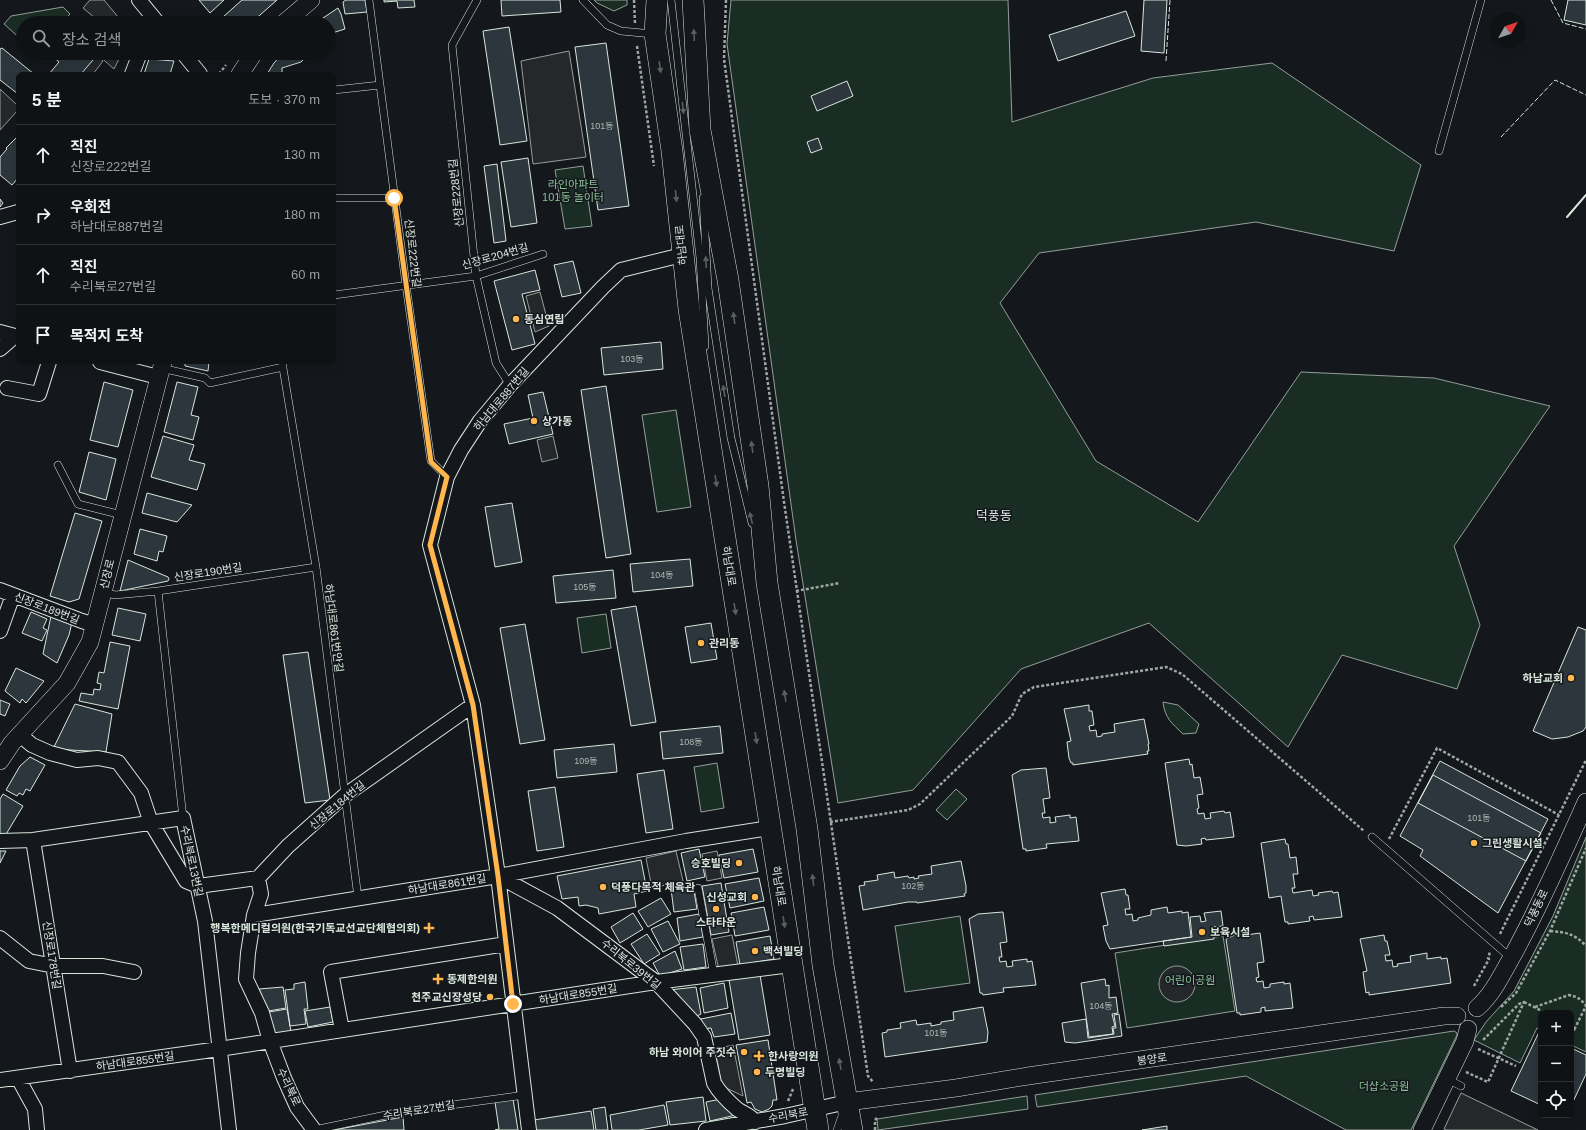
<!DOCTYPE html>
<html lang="ko">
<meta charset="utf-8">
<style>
:root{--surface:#0f1215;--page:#1d2022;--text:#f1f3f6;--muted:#9b9ea0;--line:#2f3234}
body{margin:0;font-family:Arial,"Noto Sans KR",sans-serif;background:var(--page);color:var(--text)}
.controls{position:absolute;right:12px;bottom:12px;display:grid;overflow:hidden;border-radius:6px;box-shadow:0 4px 16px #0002}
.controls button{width:36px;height:36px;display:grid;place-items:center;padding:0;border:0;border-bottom:1px solid var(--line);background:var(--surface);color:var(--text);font:20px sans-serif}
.compass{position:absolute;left:1490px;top:12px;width:36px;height:36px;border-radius:50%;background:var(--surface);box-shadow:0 4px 16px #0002;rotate:50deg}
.stop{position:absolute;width:12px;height:12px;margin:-9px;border:3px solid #ffb74d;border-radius:50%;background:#fff}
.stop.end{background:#ffb74d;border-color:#fff;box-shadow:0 1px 4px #0008}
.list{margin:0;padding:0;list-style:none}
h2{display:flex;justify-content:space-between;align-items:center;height:52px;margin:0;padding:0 16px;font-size:17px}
h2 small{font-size:13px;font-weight:400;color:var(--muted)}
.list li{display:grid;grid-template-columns:26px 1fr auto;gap:12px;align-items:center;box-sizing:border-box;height:60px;padding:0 16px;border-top:1px solid var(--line)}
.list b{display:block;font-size:15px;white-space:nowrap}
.list p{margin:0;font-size:13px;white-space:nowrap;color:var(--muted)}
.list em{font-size:13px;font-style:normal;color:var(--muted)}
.icon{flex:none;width:22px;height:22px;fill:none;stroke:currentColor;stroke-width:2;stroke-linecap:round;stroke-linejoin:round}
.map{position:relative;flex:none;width:1586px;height:1130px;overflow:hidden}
.search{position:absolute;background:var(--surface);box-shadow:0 4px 16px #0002;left:16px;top:16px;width:320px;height:44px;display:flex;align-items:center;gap:10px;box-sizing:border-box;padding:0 14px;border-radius:22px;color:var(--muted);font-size:15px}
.panel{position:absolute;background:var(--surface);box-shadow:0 4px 16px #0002;left:16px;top:72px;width:320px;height:292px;border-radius:6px}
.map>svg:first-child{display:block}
.green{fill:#1a2d24;stroke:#939e99}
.parking{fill:#24282b;stroke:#939e99}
.building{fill:#2c363c;stroke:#d8e6dc}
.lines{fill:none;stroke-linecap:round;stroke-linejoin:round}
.service-casing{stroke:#d8e6dc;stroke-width:8}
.minor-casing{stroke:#d8e6dc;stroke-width:16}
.tertiary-casing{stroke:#d8e6dc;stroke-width:18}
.primary-casing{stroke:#d8e6dc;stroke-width:22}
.path{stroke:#9da8a2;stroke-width:2.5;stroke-dasharray:3 2;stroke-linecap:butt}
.service{stroke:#14181c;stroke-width:7}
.minor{stroke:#14181c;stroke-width:14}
.tertiary{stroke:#14181c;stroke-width:17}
.primary{stroke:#14181c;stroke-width:21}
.fence{stroke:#d8e6dc;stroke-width:1;stroke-dasharray:5 2;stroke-linecap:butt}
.wall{stroke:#d8e6dc;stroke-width:2}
.oneway{fill:#59605f}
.route{stroke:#ffb74d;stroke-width:5}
.poi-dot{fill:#ffb74d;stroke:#14181c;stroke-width:1.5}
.labels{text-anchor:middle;stroke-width:3;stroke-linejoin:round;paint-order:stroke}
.number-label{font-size:9px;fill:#adbab4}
.park-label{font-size:11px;fill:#8ac095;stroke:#14181c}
.street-label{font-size:11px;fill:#d8e6dc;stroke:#14181c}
.poi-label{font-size:11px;font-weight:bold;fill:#d8e6dc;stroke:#14181c;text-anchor:start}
.quarter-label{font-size:13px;fill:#d8e6dc;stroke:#14181c}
</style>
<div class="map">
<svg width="1586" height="1130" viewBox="0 0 1586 1130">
<rect width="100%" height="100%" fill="#14181c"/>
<path class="green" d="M594,0H627V5L614,11L597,3Z
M731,0H1008L1012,122L1153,78L1272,63L1421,165L1394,251L1256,222L1039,253L1000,303L1096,461L1198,522L1301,372L1434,378L1550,406L1454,546L1480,625L1457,689L1342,655L1288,747L1149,623L1021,669L913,790L838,803L796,540L727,44Z
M63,7L70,14L62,23H23V41L4,24L11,16Z
M583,166L592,226L565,229L555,170Z
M676,410L691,507L657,512L642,415Z
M606,614L611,648L582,653L577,618Z
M1163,702L1178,705L1199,724L1196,733L1183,734C1172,723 1165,719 1163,702Z
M717,763L724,808L701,812L694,767Z
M956,789L967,799L947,820L936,810Z
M1586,837V1052L1571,1045V1013H1541V1030L1537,1028L1520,1063L1474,1040L1486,1022L1514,991L1553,916Z
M960,916L970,983L905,992L895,926Z
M1223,936L1235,1011L1127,1028L1115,953Z
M1454,1031L1457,1033V1035L1411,1130H1346L1246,1076L1037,1107L1035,1095Z
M1027,1096L1028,1109L878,1130L877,1119Z"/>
<path class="parking" d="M90,0H104L123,23H101L83,8Z
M569,51L586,157L533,164L521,61Z
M98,53H122L114,69L97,54Z
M96,55L103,61L93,74H80Z
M0,89L18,106V110L0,130Z
M540,292L549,326L535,332L526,296Z
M553,436L558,458L542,462L537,440Z
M676,851L683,881L652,888L646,858Z
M717,851L722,878L707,881L702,854Z
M732,935L738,966L719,970L712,939Z
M1159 984a18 18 0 1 1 36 0a18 18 0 1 1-36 0Z
M733,1045L743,1096L722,1086L715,1049Z
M1461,1093L1538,1130H1447L1444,1129Z"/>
<path class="building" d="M199,0H224L210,13Z
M242,0H277L251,23H229L223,17Z
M346,0H365L367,12L345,14L343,2Z
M384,0H414L415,7L398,8L397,1L384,2Z
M501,0H560L561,12L502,16Z
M1144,0H1167L1164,53L1141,51Z
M1568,0H1586V25L1564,20Z
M338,8L341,14L345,29L329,34V23H322L320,20Z
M1126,11L1135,36L1058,61L1049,35Z
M509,27L527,141L500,145L483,31Z
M606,43L629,206L598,210L575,47Z
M2,48L34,74H18V94L0,80V49Z
M52,53H59L63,56L66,53H99L81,74H49L59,62L51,55Z
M283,53H304L307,56L301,62L282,68V74H267L274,63Z
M313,53H322L317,57Z
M149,59L174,61L170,74H144Z
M847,81L853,96L817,111L811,96Z
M18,136V178L12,185L0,175V157L7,149L6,148Z
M818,138L822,149L811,153L807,142Z
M528,158L537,223L511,227L501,162Z
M497,164L506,241L494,243L484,166Z
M0,199L3,203L0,207Z
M573,261L581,293L562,297L554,265Z
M535,270L540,290L522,294L535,344L512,350L494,281Z
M661,342L663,369L604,375L601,348Z
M185,362H209L208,371L185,366Z
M104,382L133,390L118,447L90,440Z
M177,382L198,387L191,415L199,417L193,440L164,432Z
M606,386L631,554L606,558L581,390Z
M543,392L553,434L509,444L504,424L533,418L528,395Z
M163,436L194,445L189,460L205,464L197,490L151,477Z
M89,452L116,459L106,500L79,492Z
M147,493L192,505L177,522L142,513Z
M512,503L522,562L495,567L485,507Z
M75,513L102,521L79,599L69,602L50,596Z
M140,529L167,536L163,552L159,551L157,561L134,554Z
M690,559L693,586L633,592L630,564Z
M128,560L168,577L169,579L168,581L120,591Z
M613,570L616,598L556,603L553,576Z
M636,606L656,722L631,726L611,610Z
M118,608L146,614L140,641L112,635Z
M31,612L47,619L43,628L47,630L42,641L22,633Z
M51,616L72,622L69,635L57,663L43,654Z
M711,623L717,659L691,663L685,627Z
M525,624L545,740L520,744L500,628Z
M1578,627L1586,630V727L1583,731L1568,737L1552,739L1533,731Z
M110,642L130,646L118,709L79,701L81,693L93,695L94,689L100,690L101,684L97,683L99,672L104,673Z
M308,652L330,800L305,803L283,655Z
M16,668L44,681L26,703L22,699L20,703L5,691Z
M0,700L10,704L5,716L0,714Z
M75,704L112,714L106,752L53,749Z
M1089,705V711H1092L1094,725L1089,726L1090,731L1096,730L1097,737L1102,736V734L1115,732L1114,724L1144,719L1149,744H1148L1149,751H1147L1148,754L1073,765V763H1071L1069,758L1067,742L1071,741L1064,709Z
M720,726L723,753L663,759L660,732Z
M614,744L617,772L557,778L554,750Z
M30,757L45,765L30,791L26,789L23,795L19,793L17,796L6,790L20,766Z
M1189,759L1190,765L1192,764L1194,778L1200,777L1203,794L1197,795L1199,808L1197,809L1198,814L1204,813L1205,819L1211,818L1210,813L1224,811L1225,813L1230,812L1234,837L1206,840L1205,838L1201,839L1202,844L1186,846L1177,845L1165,763Z
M1440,761L1548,819L1498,913L1420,856L1423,850L1400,836Z
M1046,768L1050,798L1043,799L1045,813H1042L1043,818L1050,817V823L1056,822L1055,817L1070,815V818L1076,817L1079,841L1046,844L1047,848L1026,851V849H1023L1012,775L1021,770Z
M664,770L673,829L646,833L637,774Z
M1433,775L1541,833L1526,861L1418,803Z
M555,787L564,847L537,851L528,791Z
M3,794L23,806L5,836L0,837V799Z
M1285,839L1286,844H1288L1290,858L1296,857L1298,874H1293L1295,888H1292L1293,893L1312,890L1313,896L1319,895L1318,893L1332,891L1333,893L1338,892L1342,917L1314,920L1313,916L1309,917L1310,921L1288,924V922H1285L1281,896L1269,898L1261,843Z
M699,849L705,877L687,881L681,853Z
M753,849L758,872L724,878L719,855Z
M0,851H6L0,863Z
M641,860L647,891L634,894L636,907L599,914L598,908L586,905L579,906L578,897L562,899L557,876Z
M961,861L966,886V893L964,894L965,896L917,903V902H908L863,910L859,886L865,885L864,882L878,880L877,875L894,872L895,878L908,876L909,878L914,877V879L919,878L918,876L932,874L931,866Z
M759,878L764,901L730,908L725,884Z
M721,883L729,932L711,935L702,886Z
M693,885L697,909L674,912L671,889Z
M1125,889L1126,895H1128L1130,909H1125L1126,915L1132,914L1133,921L1138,920V918L1151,915V910L1167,907L1168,913L1182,911V913L1188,912L1191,937L1110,949L1106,941L1103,926L1108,925L1101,893Z
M661,898L671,914L648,927L638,911Z
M764,907L769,930L735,936L731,913Z
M1221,911L1223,926L1213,927L1214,939L1164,946L1163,941L1192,937L1190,917L1200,916L1201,922L1206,921L1204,913Z
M1003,912L1007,942L1000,943L1002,957H999L1000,962L1006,961L1007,967L1013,966L1012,961L1027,959V962L1032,961L1036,985L1003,988L1004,992L983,995L982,993H980L969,919L978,914Z
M633,913L643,929L620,943L611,927Z
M699,914L703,937L680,941L677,918Z
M668,921L680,944L663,952L651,929Z
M1246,933V935L1260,933L1264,962L1257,963L1259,977L1256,978L1257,982L1263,981L1264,988L1270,987V984L1284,982V984L1290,983L1293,1008L1265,1011V1007L1261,1008V1012L1240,1015V1013H1237L1226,939L1235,935Z
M647,934L660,954L644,964L631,944Z
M1384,935L1385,941H1387L1390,955H1385L1386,961L1392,960L1393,967L1398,966L1397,964L1411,962L1410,956L1427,953V959L1441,957V959L1447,958L1451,983L1369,995V992L1366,993L1365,987L1363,972L1367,971L1360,939Z
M770,936L774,959L740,965L736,942Z
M703,944L706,967L684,970L680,947Z
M675,951L682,969L660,976L653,963Z
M760,975L770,1035L739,1040L729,980Z
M1105,979L1106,986L1109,985V998L1116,997L1118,1013L1112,1014L1115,1026L1112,1027L1113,1034L1089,1037L1081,983Z
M305,982L308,1009H304L306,1024L290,1026L285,990L294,989V984Z
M724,983L728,1008L704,1013L700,988Z
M283,987L286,1008L268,1011L259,989Z
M696,987L701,1014L697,1016L669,990Z
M330,1007L333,1022L308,1027L305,1011Z
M983,1007L988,1032L987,1042L885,1057L882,1033L887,1032V1030L901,1028L900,1023L916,1020L917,1025L931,1023V1026L941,1024V1022L954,1020L953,1012Z
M287,1009L291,1032L273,1035L269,1012Z
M731,1013L735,1034L714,1037L711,1028L703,1029L701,1019Z
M1119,1014L1122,1036L1075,1043L1065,1042L1062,1023L1086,1019L1088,1038L1114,1034L1113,1028H1116L1114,1015Z
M1539,1032L1541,1034V1105L1511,1091Z
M768,1040L777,1100H773L772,1106L769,1109L762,1112L755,1109L751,1102L747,1103L736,1045Z
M1571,1048L1586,1055V1074L1571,1106Z
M703,1097L706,1121L670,1125L666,1102Z
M513,1099L518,1130H495L499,1129L495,1102Z
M721,1099L736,1115L710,1121L706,1102Z
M664,1105L668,1125L639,1130H612L610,1115Z
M605,1107L608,1130H596L593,1109Z
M591,1111L594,1130H535L534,1120Z
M403,1117L404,1130H334Z
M1167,1126V1130H1142Z"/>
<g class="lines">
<g class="service-casing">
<path id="service" d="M369,0L406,285L431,461L447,477
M477,0L452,45L476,276L496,363L510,385
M583,0L607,25L621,31L653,34
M671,0L700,258L705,346
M334,90L380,85
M1439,151L1481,0
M334,198H395
M703,198L708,288L731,438L752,523
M334,295L476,276L543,254
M282,362L316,567L358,898
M161,368L205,378L210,383L283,367
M58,465L78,504L122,515
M158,591L183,818
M103,592L115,595L158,591L316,567
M1372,837L1511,958
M698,888L714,975
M1447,1079L1461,1086
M314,1130L400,1112L525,1095
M837,1130L843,1113"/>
</g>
<g class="minor-casing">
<path id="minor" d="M139,0L158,23
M183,53L200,74
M132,74L140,53
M0,217L18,212
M0,332L15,336
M0,349L15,336L18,337
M100,362L158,377
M7,388L39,394L49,362
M0,590L82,621L95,625
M0,631L13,595
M20,735L32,745L50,753L77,760L98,758L118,762L141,793L151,823L186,881L198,886L258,878L288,846L344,796L473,705
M33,840L70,1071
M0,841L33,840L183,818L205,921L229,1130
M498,876L557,908L656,982L695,1024L704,1037L714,1083C719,1092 729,1102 737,1109C744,1114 751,1115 755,1122
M258,878L261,894L254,915L248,953L246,979L262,1013L270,1041L284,1078L297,1107L314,1130
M254,915L498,876L686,841L770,828
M0,938L29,961L54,966H103L134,972
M342,1030L331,972L506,944
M18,1078L35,1109L37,1130
M0,1080L219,1049L656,982L791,965
M529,1130L498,876L473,705L430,545L447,477L461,450L480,421L510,385L603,287L621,270L682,255
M706,1130L785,1116L847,1102"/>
</g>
<g class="tertiary-casing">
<path id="tertiary" d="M284,23L311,0
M240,74L254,53
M0,761L12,743L67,683L90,642L163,362
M1477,1008C1493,994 1502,974 1513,955C1540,905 1563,854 1586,802
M847,1102L956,1088L1028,1076L1444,1016H1457
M1422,1130L1465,1041L1468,1029"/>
</g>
<g class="primary-casing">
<path id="primary" d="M657,0L655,34L672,151L689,309L818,1130
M693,0L700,130L728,280L758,486L767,583L807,829L823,965L852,1130"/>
</g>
<path class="path" d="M634,0L635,23
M726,0L724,59L784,502L868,1076L873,1082
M262,23L269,17
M637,46L654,166
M219,74L226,65
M796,591L840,583
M830,822L908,810L920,804L1012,716L1022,694L1034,687L1166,667L1182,674L1364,831
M1389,839L1437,748L1559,815
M1550,931C1566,932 1575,934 1586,946
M1500,934L1586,760
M1474,986L1489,959L1488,958L1490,952
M1524,1002L1546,1013
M1501,1007L1516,993L1550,931L1586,848
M1535,1007L1569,995C1578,997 1581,999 1586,1006L1575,1028
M1571,1025L1575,1028L1571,1036
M1478,1049L1516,1066
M1466,1072L1488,1082L1524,1002L1519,1004L1482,1041
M788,1101L793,1089
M875,1130V1120L877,1118"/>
<use href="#service" class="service"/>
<use href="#minor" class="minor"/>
<use href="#tertiary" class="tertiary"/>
<use href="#primary" class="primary"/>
<path class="fence" d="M1551,0L1563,23L1586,29
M1166,61L1170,0
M1501,137L1555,80L1586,95"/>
<path class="wall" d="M1567,217L1586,195"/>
</g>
<defs><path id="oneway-solid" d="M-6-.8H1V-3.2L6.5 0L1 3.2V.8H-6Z"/></defs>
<g class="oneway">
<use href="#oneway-solid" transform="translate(694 35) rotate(-93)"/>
<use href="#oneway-solid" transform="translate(660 67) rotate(82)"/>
<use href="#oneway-solid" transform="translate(683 108) rotate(84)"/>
<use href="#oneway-solid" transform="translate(676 196) rotate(84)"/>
<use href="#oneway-solid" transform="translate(706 262) rotate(-93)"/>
<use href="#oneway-solid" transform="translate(734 318) rotate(-98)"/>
<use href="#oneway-solid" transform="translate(724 391) rotate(-99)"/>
<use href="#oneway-solid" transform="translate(752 447) rotate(-98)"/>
<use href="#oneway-solid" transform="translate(716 481) rotate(81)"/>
<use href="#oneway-solid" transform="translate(751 518) rotate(-104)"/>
<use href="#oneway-solid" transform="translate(735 609) rotate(81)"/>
<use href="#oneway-solid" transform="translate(785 696) rotate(-99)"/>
<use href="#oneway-solid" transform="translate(756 738) rotate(81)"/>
<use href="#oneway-solid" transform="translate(813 880) rotate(-97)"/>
<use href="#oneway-solid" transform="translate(784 922) rotate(81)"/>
<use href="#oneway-solid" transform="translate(840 1064) rotate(-100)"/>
</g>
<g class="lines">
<path class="route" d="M394,198L431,462L447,477L430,545L473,705L498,876L513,1004"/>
</g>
<g class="poi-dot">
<circle cx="516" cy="319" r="4"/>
<circle cx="534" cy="421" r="4"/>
<circle cx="701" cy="643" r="4"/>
<circle cx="1571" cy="678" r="4"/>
<circle cx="1474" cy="843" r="4"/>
<circle cx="739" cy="863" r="4"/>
<circle cx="603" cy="887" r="4"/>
<circle cx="755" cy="897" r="4"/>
<circle cx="716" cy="909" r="4"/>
<path d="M427 922h4v4h4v4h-4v4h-4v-4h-4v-4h4z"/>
<circle cx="1202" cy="932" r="4"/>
<circle cx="755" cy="951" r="4"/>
<path d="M436 973h4v4h4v4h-4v4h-4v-4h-4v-4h4z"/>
<circle cx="490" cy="997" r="4"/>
<circle cx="744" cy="1052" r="4"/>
<path d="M757 1050h4v4h4v4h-4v4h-4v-4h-4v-4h4z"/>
<circle cx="757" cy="1072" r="4"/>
</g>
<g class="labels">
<g class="number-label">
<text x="602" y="129">101동</text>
<text x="632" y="362">103동</text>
<text x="662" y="578">104동</text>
<text x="585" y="590">105동</text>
<text x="691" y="745">108동</text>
<text x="586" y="764">109동</text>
<text x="1479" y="821">101동</text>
<text x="913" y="889">102동</text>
<text x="1101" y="1009">104동</text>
<text x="936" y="1036">101동</text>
</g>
<g class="park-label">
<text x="573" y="188">라인아파트<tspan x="573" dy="13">101동 놀이터</tspan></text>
<text x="1190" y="984">어린이공원</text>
<text x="1384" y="1090">더샵소공원</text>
</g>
<g class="street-label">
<text transform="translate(456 193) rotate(-96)" y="4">신장로228번길</text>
<text transform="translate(681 245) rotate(-96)" y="4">하남대로</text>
<text transform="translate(413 253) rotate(83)" y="4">신장로222번길</text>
<text transform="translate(495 256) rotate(-16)" y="4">신장로204번길</text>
<text transform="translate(501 399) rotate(-50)" y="4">하남대로887번길</text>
<text transform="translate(729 566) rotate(81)" y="4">하남대로</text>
<text transform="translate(208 572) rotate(-9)" y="4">신장로190번길</text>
<text transform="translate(107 574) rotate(-76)" y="4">신장로</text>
<text transform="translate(47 608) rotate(21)" y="4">신장로189번길</text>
<text transform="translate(334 628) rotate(83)" y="4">하남대로861번안길</text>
<text transform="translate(337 805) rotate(-40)" y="4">신장로184번길</text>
<text transform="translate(192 861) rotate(78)" y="4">수리북로13번길</text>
<text transform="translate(447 884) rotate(-9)" y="4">하남대로861번길</text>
<text transform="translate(779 886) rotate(81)" y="4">하남대로</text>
<text transform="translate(1536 908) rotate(-64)" y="4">덕풍동로</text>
<text transform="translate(52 955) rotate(81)" y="4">신장로178번길</text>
<text transform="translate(631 964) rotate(39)" y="4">수리북로39번길</text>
<text transform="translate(578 994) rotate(-9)" y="4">하남대로855번길</text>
<text transform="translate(1152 1059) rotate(-8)" y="4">봉양로</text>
<text transform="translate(135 1061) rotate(-8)" y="4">하남대로855번길</text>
<text transform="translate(289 1087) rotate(65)" y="4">수리북로</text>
<text transform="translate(419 1110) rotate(-9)" y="4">수리북로27번길</text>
<text transform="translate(788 1115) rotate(-11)" y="4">수리북로</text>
</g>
<g class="poi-label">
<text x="524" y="323">동심연립</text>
<text x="542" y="425">상가동</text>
<text x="709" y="647">관리동</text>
<text x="1563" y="682" text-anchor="end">하남교회</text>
<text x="1482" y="847">그린생활시설</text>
<text x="731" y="867" text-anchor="end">승호빌딩</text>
<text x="611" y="891">덕풍다목적 체육관</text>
<text x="747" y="901" text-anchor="end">신성교회</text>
<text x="716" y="926" text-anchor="middle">스타타운</text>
<text x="420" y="932" text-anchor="end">행복한메디컬의원(한국기독교선교단체협의회)</text>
<text x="1210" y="936">보육시설</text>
<text x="763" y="955">백석빌딩</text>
<text x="447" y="983">동제한의원</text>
<text x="482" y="1001" text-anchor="end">천주교신장성당</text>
<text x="736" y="1056" text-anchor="end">하남 와이어 주짓수</text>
<text x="768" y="1060">한사랑의원</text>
<text x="765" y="1076">두명빌딩</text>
</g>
<g class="quarter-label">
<text x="994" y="520">덕풍동</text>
</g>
</g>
</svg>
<div class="controls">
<button>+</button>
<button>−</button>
<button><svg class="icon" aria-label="locate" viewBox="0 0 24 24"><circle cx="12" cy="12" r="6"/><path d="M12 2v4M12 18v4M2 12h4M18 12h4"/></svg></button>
</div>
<svg class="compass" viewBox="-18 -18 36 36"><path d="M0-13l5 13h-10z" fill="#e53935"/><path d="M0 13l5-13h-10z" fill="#9b9ea0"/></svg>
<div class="stop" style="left:394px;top:198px"></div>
<div class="stop end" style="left:513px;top:1004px"></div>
<div class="search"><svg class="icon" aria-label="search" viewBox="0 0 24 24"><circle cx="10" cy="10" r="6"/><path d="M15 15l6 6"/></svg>장소 검색</div>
<section class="panel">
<h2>5 분<small>도보 · 370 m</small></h2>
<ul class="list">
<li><svg class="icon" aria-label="ahead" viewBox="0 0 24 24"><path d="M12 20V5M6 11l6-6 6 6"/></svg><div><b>직진</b><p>신장로222번길</p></div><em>130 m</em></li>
<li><svg class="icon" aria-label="right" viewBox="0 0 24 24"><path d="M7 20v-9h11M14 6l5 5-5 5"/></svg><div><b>우회전</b><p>하남대로887번길</p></div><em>180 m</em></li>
<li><svg class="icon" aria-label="ahead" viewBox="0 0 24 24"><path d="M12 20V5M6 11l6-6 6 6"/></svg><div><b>직진</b><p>수리북로27번길</p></div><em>60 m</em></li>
<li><svg class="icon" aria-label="arrive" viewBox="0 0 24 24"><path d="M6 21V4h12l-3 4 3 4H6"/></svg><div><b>목적지 도착</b></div></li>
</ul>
</section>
</div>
